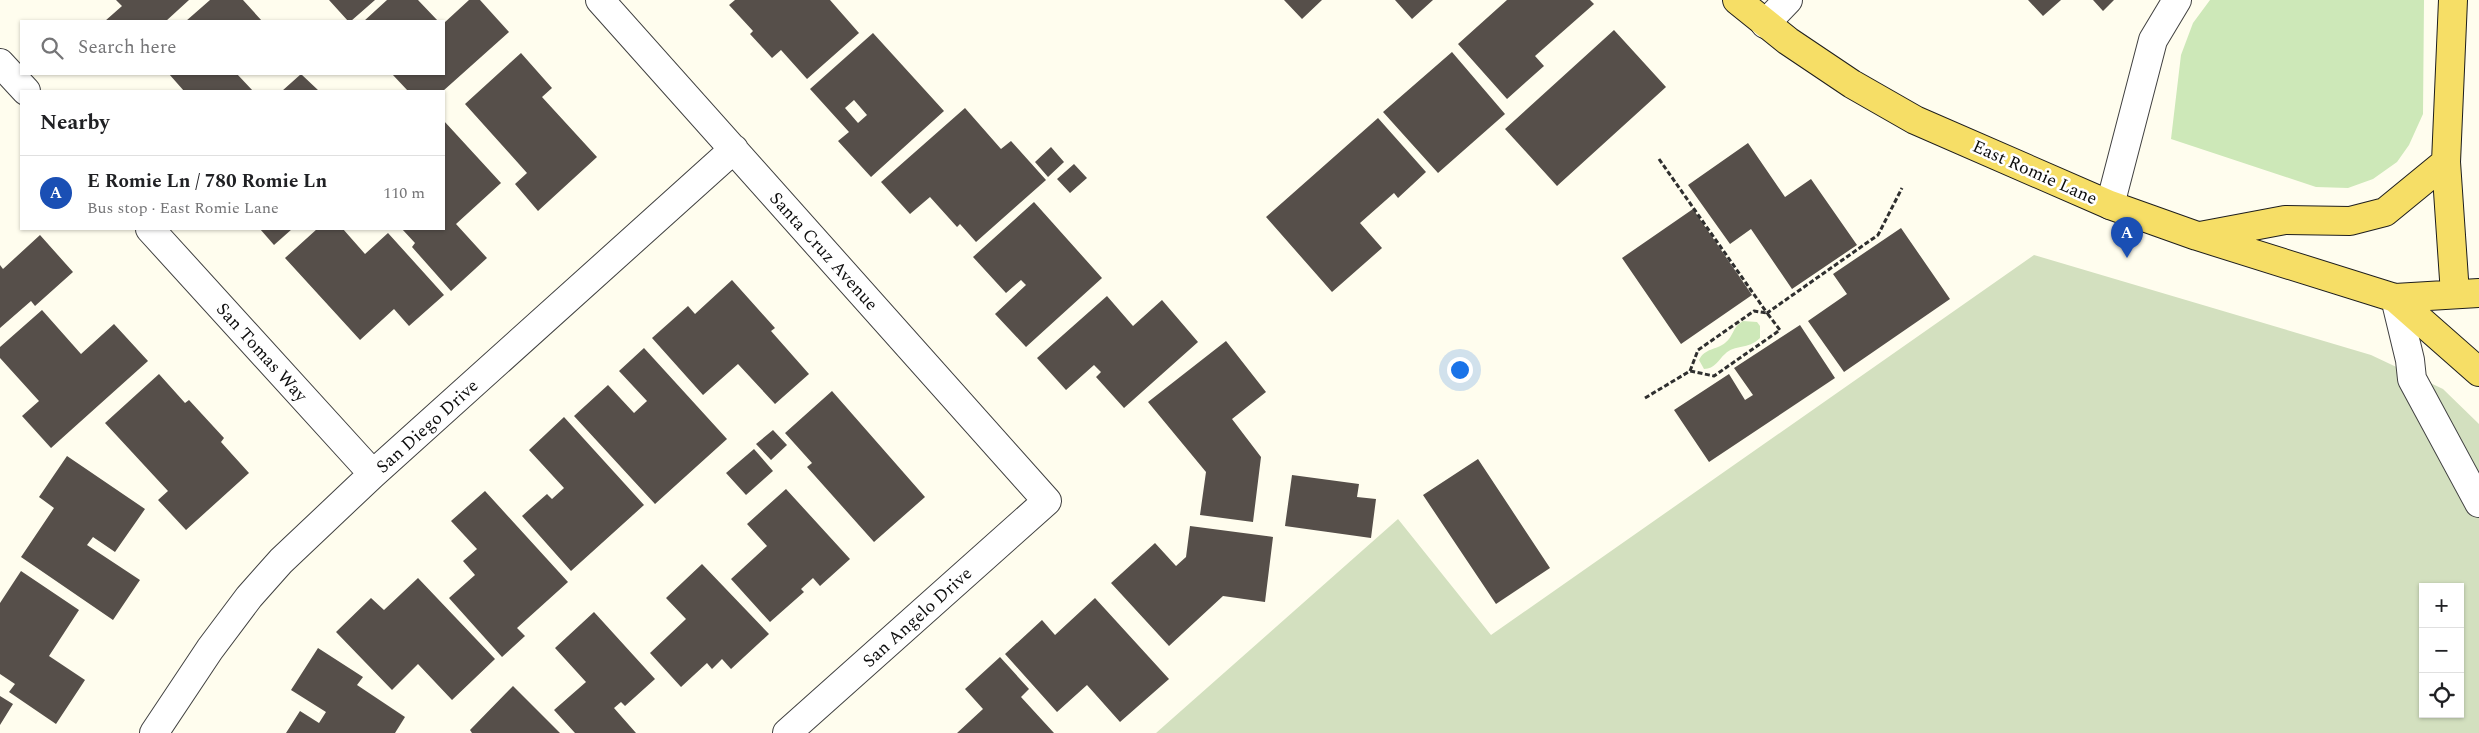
<!DOCTYPE html>
<meta charset="utf-8">
<style>
:root{--surface:#fff;--page:#f2f2f2;--text:#202124;--muted:#757577;--line:#e0e0e0;--accent:#0f766e}
body{margin:0;font-family:Spectral,serif;background:var(--page);color:var(--text)}
.controls{position:absolute;right:15px;bottom:15px;display:grid;overflow:hidden;border-radius:0px;box-shadow:0 1px 4px #0004}
.controls button{width:45px;height:45px;display:grid;place-items:center;padding:0;border:0;border-bottom:1px solid var(--line);background:var(--surface);color:var(--text);font:25px sans-serif}
.you{position:absolute;left:1459px;top:369px;width:18px;height:18px;margin:-12px;border:4px solid #fff;border-radius:50%;background:#1a73e8;box-shadow:0 0 0 8px #1a73e833}
.badge{display:grid;place-items:center;width:32px;height:32px;border-radius:50%;background:var(--accent);color:#fff;font-size:16px;font-weight:700}
.pin{position:absolute;translate:-50% -41px;filter:drop-shadow(0 1px 2px #0008)}
.pin::after{content:'';position:absolute;top:26px;width:18px;height:15px;background:inherit;clip-path:polygon(0 0,100% 0,50% 100%)}
.list{margin:0;padding:0;list-style:none}
h2{display:flex;justify-content:space-between;align-items:center;height:65px;margin:0;padding:0 20px;font-size:21px}
h2 small{font-size:16px;font-weight:400;color:var(--muted)}
.list li{display:grid;grid-template-columns:32px 1fr auto;gap:15px;align-items:center;box-sizing:border-box;height:75px;padding:0 20px;border-top:1px solid var(--line)}
.list b{display:block;font-size:19px;white-space:nowrap}
.list p{margin:0;font-size:16px;white-space:nowrap;color:var(--muted)}
.list em{font-size:16px;font-style:normal;color:var(--muted)}
.icon{flex:none;width:28px;height:28px;fill:none;stroke:currentColor;stroke-width:2;stroke-linecap:round;stroke-linejoin:round}
.map{position:relative;flex:none;width:2479px;height:733px;overflow:hidden}
.search{position:absolute;background:var(--surface);box-shadow:0 1px 4px #0004;left:20px;top:20px;width:425px;height:55px;display:flex;align-items:center;gap:12px;box-sizing:border-box;padding:0 18px;border-radius:0px;color:var(--muted);font-size:19px}
.panel{position:absolute;background:var(--surface);box-shadow:0 1px 4px #0004;left:20px;top:90px;width:425px;height:140px;border-radius:0px}
.map>svg:first-child{display:block}
.green{fill:#cde8b8}
.cemetery{fill:#d3e0bf;fill-rule:evenodd}
.building{fill:#564f4a;fill-rule:evenodd}
.lines{fill:none;stroke-linecap:round;stroke-linejoin:round}
.minor-casing{stroke:#404040;stroke-width:30}
.major-casing{stroke:#1e1e1e;stroke-width:30}
.path{stroke:#2f2f2f;stroke-width:3;stroke-dasharray:5 2.5;stroke-linecap:butt}
.minor{stroke:#fff;stroke-width:28}
.major{stroke:#f6de66;stroke-width:28}
.labels{text-anchor:middle;stroke-width:5;stroke-linejoin:round;paint-order:stroke}
.street-label{font-size:18px;fill:#0d0d0d;stroke:#fff}
</style>
<div class="map">
<svg width="2479" height="733" viewBox="0 0 2479 733">
<rect width="100%" height="100%" fill="#fffdee"/>
<path class="green" d="M2210,0H2424L2423,114L2409,145L2397,162L2373,179L2348,188L2316,187L2171,139L2181,55L2193,23Z
M1743,321L1757,322L1760,326V338C1748,350 1735,344 1725,354C1718,360 1715,369 1704,369L1699,360C1705,348 1716,350 1725,343C1734,336 1732,327 1743,321Z"/>
<path class="cemetery" d="M2034,255L2371,355L2443,389L2479,424V733H1156L1398,519L1491,635ZM2423,587H2460V714H2423Z"/>
<path class="building" d="M116,0H189L166,21H105L122,6Z
M210,0H243L262,21H186Z
M329,0H375L351,21H348Z
M387,0H418L438,21H364Z
M469,0H480L509,32L443,91H408L392,74H444V23Z
M735,0H830L859,33L807,79L781,50L772,58L750,34L753,31L729,5Z
M1284,0H1322L1302,19Z
M1395,0H1433L1412,19Z
M1507,0H1590L1594,4L1535,56L1544,66L1507,99L1458,44Z
M2028,0H2061L2043,16Z
M2093,0H2114L2103,11Z
M1614,30L1666,87L1557,186L1505,129Z
M873,33L944,111L871,177L838,141L849,132L810,89ZM854,100L867,115L858,123L845,108Z
M1452,52L1505,114L1438,173L1383,112Z
M521,53L552,88L542,97L597,157L538,211L515,184L527,173L465,104Z
M169,74H237L253,91H184Z
M301,74L319,91H282Z
M965,108L1001,149L1011,141L1046,180L976,242L960,224L957,227L930,197L910,214L881,182Z
M1378,118L1426,172L1398,198L1394,193L1360,223L1382,248L1332,292L1266,217Z
M444,121L501,183L456,224L487,258L451,291L412,247L415,243L402,229H444Z
M1748,143L1785,197L1811,179L1857,245L1792,289L1751,229L1730,244L1688,185Z
M1051,147L1064,162L1048,177L1035,162Z
M1074,164L1087,178L1070,193L1057,179Z
M1034,202L1102,278L1026,347L995,314L1026,285L1021,280L1006,293L973,257Z
M1693,209L1752,295L1681,344L1622,258Z
M1901,228L1950,299L1844,372L1808,321L1847,294L1833,274Z
M260,229H292L274,245Z
M317,229H343L365,254L388,233L444,295L409,326L394,309L360,340L285,258Z
M40,235L73,272L35,306L31,301L0,328V265L3,269Z
M732,280L775,328L771,331L809,374L775,404L738,364L703,395L652,338L688,306L695,314Z
M1107,296L1133,326L1162,300L1198,342L1124,408L1096,377L1101,372L1094,365L1066,390L1037,358Z
M42,310L81,354L114,324L148,361L51,448L22,416L39,401L0,358V347Z
M1800,325L1835,378L1709,462L1674,410L1729,374L1745,400L1753,395L1734,368Z
M1226,341L1266,392L1232,419L1261,457L1253,522L1200,515L1206,472L1148,402Z
M644,348L727,439L655,504L574,416L608,385L634,413L647,401L619,371Z
M159,374L185,403L189,400L224,438L221,442L249,473L186,530L158,500L168,491L105,423Z
M832,391L925,497L874,542L807,467L812,463L785,433Z
M564,417L644,505L571,571L522,516L547,494L552,499L564,488L529,450Z
M773,430L787,445L771,460L756,444Z
M754,449L773,471L746,495L726,473Z
M67,456L145,509L115,552L93,537L87,545L140,580L113,620L21,557L54,508L39,497Z
M1478,459L1550,568L1496,604L1423,495Z
M1292,475L1359,484L1357,497L1376,499L1371,538L1285,526Z
M786,489L850,559L820,586L813,578L801,589L804,592L770,622L731,579L767,546L747,524Z
M485,491L568,582L517,628L525,636L502,657L449,598L475,575L463,561L477,549L451,521Z
M1190,526L1273,537L1265,602L1223,596L1169,646L1111,583L1155,543L1176,566L1186,557Z
M702,564L769,634L731,669L722,659L712,669L707,663L681,687L650,653L686,619L666,598Z
M21,571L79,610L49,656L85,680L56,724L9,692L15,684L0,674V603Z
M418,578L495,659L452,700L418,664L392,690L336,632L371,598L384,610Z
M1095,598L1169,679L1120,722L1087,685L1057,712L1005,654L1042,620L1055,635Z
M594,612L655,679L625,706L621,702L614,708L636,733H575L554,710L586,682L555,648Z
M318,648L363,677L357,685L405,717L395,733H286L300,711L319,723L326,712L291,690Z
M1000,657L1029,689L1021,697L1054,733H957L983,709L965,689Z
M513,686L560,733H472L470,730Z
M0,696L13,704L0,725Z"/>
<g class="lines">
<g class="minor-casing">
<path id="minor" d="M600,0L1047,501L787,733
M1765,24L1788,0
M0,63L26,91
M2110,205L2153,40L2177,0
M150,229L373,474
M2395,298L2410,360L2412,379L2479,503
M154,733L210,649L249,597L281,561L373,474L734,149"/>
</g>
<g class="major-casing">
<path id="major" d="M1737,0L1788,41L1852,84L1915,120L2110,205L2197,236L2395,298L2479,293
M2453,0L2446,162L2455,294
M2200,236L2285,220L2350,221L2385,212L2446,162
M2395,298L2479,372"/>
</g>
<path class="path" d="M1659,159L1767,313L1878,235L1902,188
M1645,398L1690,371L1698,350L1754,311L1767,313L1780,330L1714,376L1690,371"/>
<use href="#minor" class="minor"/>
<use href="#major" class="major"/>
</g>
<g class="labels">
<g class="street-label">
<text transform="translate(2035 172) rotate(24)" y="6">East Romie Lane</text>
<text transform="translate(824 251) rotate(48)" y="6">Santa Cruz Avenue</text>
<text transform="translate(262 352) rotate(48)" y="6">San Tomas Way</text>
<text transform="translate(427 426) rotate(-42)" y="6">San Diego Drive</text>
<text transform="translate(917 617) rotate(-42)" y="6">San Angelo Drive</text>
</g>
</g>
</svg>
<div class="controls">
<button>+</button>
<button>−</button>
<button><svg class="icon" aria-label="locate" viewBox="0 0 24 24"><circle cx="12" cy="12" r="6"/><path d="M12 2v4M12 18v4M2 12h4M18 12h4"/></svg></button>
</div>
<div class="you"></div>
<div class="pin badge" style="left:2127px;top:258px;background:#1a4fb4">A</div>
<div class="search"><svg class="icon" aria-label="search" viewBox="0 0 24 24"><circle cx="10" cy="10" r="6"/><path d="M15 15l6 6"/></svg>Search here</div>
<section class="panel">
<h2>Nearby<small></small></h2>
<ul class="list">
<li><span class="badge" style="background:#1a4fb4">A</span><div><b>E Romie Ln / 780 Romie Ln</b><p>Bus stop · East Romie Lane</p></div><em>110 m</em></li>
</ul>
</section>
</div>
